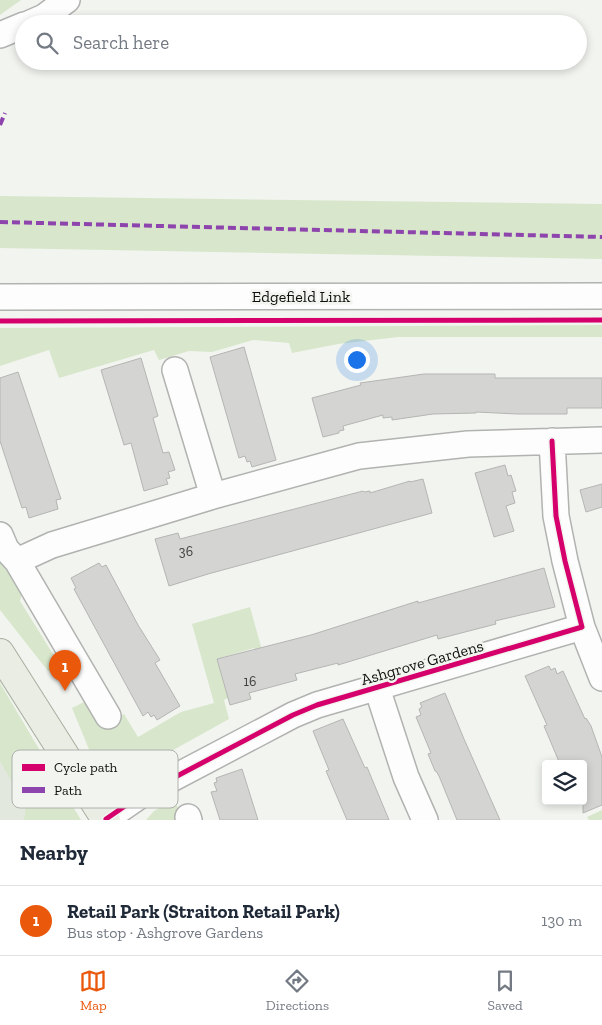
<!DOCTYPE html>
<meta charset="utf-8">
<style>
:root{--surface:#fff;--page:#f6f6f7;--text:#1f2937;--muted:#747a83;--line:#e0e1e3;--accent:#ea580c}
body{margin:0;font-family:"Zilla Slab",serif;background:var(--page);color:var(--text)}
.controls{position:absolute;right:15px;bottom:15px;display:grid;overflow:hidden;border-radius:5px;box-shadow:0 2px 8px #0003}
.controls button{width:45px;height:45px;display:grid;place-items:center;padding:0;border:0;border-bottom:1px solid var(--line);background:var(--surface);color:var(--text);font:25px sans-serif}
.you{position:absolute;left:356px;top:359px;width:18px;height:18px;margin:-12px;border:4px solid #fff;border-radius:50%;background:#1a73e8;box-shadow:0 0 0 8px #1a73e833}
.badge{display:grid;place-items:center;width:32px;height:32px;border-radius:50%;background:var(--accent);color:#fff;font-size:16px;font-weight:700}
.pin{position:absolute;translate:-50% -41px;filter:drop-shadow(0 1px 2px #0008)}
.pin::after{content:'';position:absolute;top:26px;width:18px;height:15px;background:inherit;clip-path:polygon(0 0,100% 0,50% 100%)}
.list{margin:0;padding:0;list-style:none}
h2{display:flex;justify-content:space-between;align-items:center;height:65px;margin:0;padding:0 20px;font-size:21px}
h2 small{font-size:16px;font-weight:400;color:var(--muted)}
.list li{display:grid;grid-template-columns:32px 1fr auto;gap:15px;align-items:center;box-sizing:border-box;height:70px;padding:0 20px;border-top:1px solid var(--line)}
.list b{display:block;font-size:19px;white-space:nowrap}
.list p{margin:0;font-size:16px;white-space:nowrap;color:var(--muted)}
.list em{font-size:16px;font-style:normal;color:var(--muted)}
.icon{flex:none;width:28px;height:28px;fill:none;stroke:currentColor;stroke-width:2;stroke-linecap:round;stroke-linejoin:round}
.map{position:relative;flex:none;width:602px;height:820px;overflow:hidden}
.search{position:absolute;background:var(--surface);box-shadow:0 2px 8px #0003;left:15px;right:15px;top:15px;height:55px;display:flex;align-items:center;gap:12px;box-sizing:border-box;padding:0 18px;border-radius:28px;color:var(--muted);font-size:19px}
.sheet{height:135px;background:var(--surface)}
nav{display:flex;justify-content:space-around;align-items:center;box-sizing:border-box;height:70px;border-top:1px solid var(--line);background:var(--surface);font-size:14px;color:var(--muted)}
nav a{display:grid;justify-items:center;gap:2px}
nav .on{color:var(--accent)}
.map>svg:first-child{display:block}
.built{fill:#e3e8df}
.green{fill:#d8e7cb}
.building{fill:#d4d5d3;stroke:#b5b6b4}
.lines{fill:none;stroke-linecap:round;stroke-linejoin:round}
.minor-casing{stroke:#b1b3b0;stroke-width:28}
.major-casing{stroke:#a7af9f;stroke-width:30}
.minor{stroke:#fdfdfd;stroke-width:25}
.major{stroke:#e9ede4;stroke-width:28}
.quiet{stroke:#8e44ad;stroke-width:4;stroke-dasharray:8 4;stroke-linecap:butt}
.cycleway-casing{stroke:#f2f5ef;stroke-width:8}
.cycleway{stroke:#d6006c;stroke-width:5}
.labels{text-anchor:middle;stroke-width:5;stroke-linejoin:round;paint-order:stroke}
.number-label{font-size:14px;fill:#40413f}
.street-label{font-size:16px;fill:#0f100e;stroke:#f2f5ef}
.key{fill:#f2f5ef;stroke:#aeb0ac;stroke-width:1}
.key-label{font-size:14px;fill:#0f100e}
</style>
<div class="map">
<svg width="602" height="820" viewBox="0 0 602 820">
<rect width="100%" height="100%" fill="#f2f4f0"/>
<path class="built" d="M0,692L65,820H0Z"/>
<path class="green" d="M0,0H21L0,15Z
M0,196L602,204V259L0,248Z
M602,325V337H398L338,344L292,353L289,343L253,340L212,352L189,351L159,360L154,350L59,378L49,350L0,366V328Z
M0,561L22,592L20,601L53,654L63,656L68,665L54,672L48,671L0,610Z
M250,607L265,661L258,663L254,648L217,659L228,698L224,700L229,719L150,763L149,771L126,781H114L101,775L95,764L72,708L88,700L102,726L124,714L138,737L181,712L214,703L192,624Z
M0,683L81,820H24L26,807L0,761Z
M175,800L182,820H146L154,811Z
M602,810V820H589L587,817Z"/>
<path class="building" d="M244,347L276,460L252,467L250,461L247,462L245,456L239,458L210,357Z
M141,358L158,416L153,418L163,453L169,452L175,470L168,472L170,478L166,479L168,484L144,491L131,443L124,445L101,370Z
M18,372L61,499L56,500L58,509L29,518L26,507L22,508L0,441V378Z
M424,374H495V378H602V408H567V414H517L476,412V413L433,414L392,420V417L383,418V415L343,426L344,430L339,431V433L323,437L312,398L361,385L360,383Z
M505,465L508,476L511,475L516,491L512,492L515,503L506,506L514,531L494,537L475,473Z
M423,479L432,513L208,574L169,586L155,539L178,533L180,539L363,491L364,492L370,491V493L410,481V482Z
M602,484V507L586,512L580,490Z
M99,563L102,567L106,565L138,625L160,660L155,663L180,706L157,720L154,715L151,717L148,712L143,716L74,589L76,588L71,578Z
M544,568L555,607L495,621L496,624L438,639L437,635L338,665V663L295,674L297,680L249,693L251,699L230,705L217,659L311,635L418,601V603Z
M549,666L551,670L555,668L557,674L563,671L585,719L586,718L591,726L602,757V805L583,813V764H560L544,726L547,725L525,676Z
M445,693L464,739L500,820H457L439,776L436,771H435L428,754L431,753L416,717L421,715L419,709L422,707L420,703Z
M343,719L365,768L367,767L389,820H347L326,771L329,770L313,731Z
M242,769L258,820H220L211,792L217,791L214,783L217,782L216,778Z"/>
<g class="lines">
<g class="minor-casing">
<path id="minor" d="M28,24L44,17L67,0
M0,35L24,25
M0,297L602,296
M175,370L213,496
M0,535L6,549L17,561L108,716
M17,561L52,545L213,496L359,456L468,444L602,440
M582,627L602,678
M377,688L406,777L425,820
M188,817L189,820
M106,819L141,795L293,715L317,705L582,627L565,561L556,516L552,441"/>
</g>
<g class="major-casing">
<path id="major" d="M0,653L106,820"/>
</g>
<use href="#minor" class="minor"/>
<use href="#major" class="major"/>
<path class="quiet" d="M0,125L5,113
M0,222L602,237"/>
<g class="cycleway-casing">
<path id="cycleway" d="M0,321L602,320
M106,819L141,795L293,715L317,705L582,627L565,561L556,516L552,441"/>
</g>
<use href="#cycleway" class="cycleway"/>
</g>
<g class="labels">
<g class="number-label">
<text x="186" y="556">36</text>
<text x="250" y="686">16</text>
</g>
<g class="street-label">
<text x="301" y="302">Edgefield Link</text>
<text transform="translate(422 662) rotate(-16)" y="6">Ashgrove Gardens</text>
</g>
</g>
<rect x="12" y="750" width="166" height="58" rx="8" class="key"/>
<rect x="22" y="764" width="23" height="7" fill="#d6006c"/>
<rect x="22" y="787" width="23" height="6" fill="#8e44ad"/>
<g class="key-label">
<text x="54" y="772">Cycle path</text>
<text x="54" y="795">Path</text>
</g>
</svg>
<div class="controls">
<button><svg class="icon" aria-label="layers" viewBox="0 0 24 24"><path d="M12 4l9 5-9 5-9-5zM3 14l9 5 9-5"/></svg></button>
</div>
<div class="you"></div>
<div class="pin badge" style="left:65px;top:691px">1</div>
<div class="search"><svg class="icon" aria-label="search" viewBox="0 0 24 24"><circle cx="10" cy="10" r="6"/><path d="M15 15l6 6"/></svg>Search here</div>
</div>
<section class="sheet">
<h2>Nearby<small></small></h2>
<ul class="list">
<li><span class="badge">1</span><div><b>Retail Park (Straiton Retail Park)</b><p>Bus stop · Ashgrove Gardens</p></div><em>130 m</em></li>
</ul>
</section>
<nav>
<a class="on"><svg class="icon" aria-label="map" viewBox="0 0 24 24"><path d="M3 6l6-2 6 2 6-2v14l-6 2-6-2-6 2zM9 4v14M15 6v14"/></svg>Map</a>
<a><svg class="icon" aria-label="directions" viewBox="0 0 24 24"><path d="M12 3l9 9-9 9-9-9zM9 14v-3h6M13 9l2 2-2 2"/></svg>Directions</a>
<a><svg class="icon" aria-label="saved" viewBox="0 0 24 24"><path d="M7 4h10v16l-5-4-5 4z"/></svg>Saved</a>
</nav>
